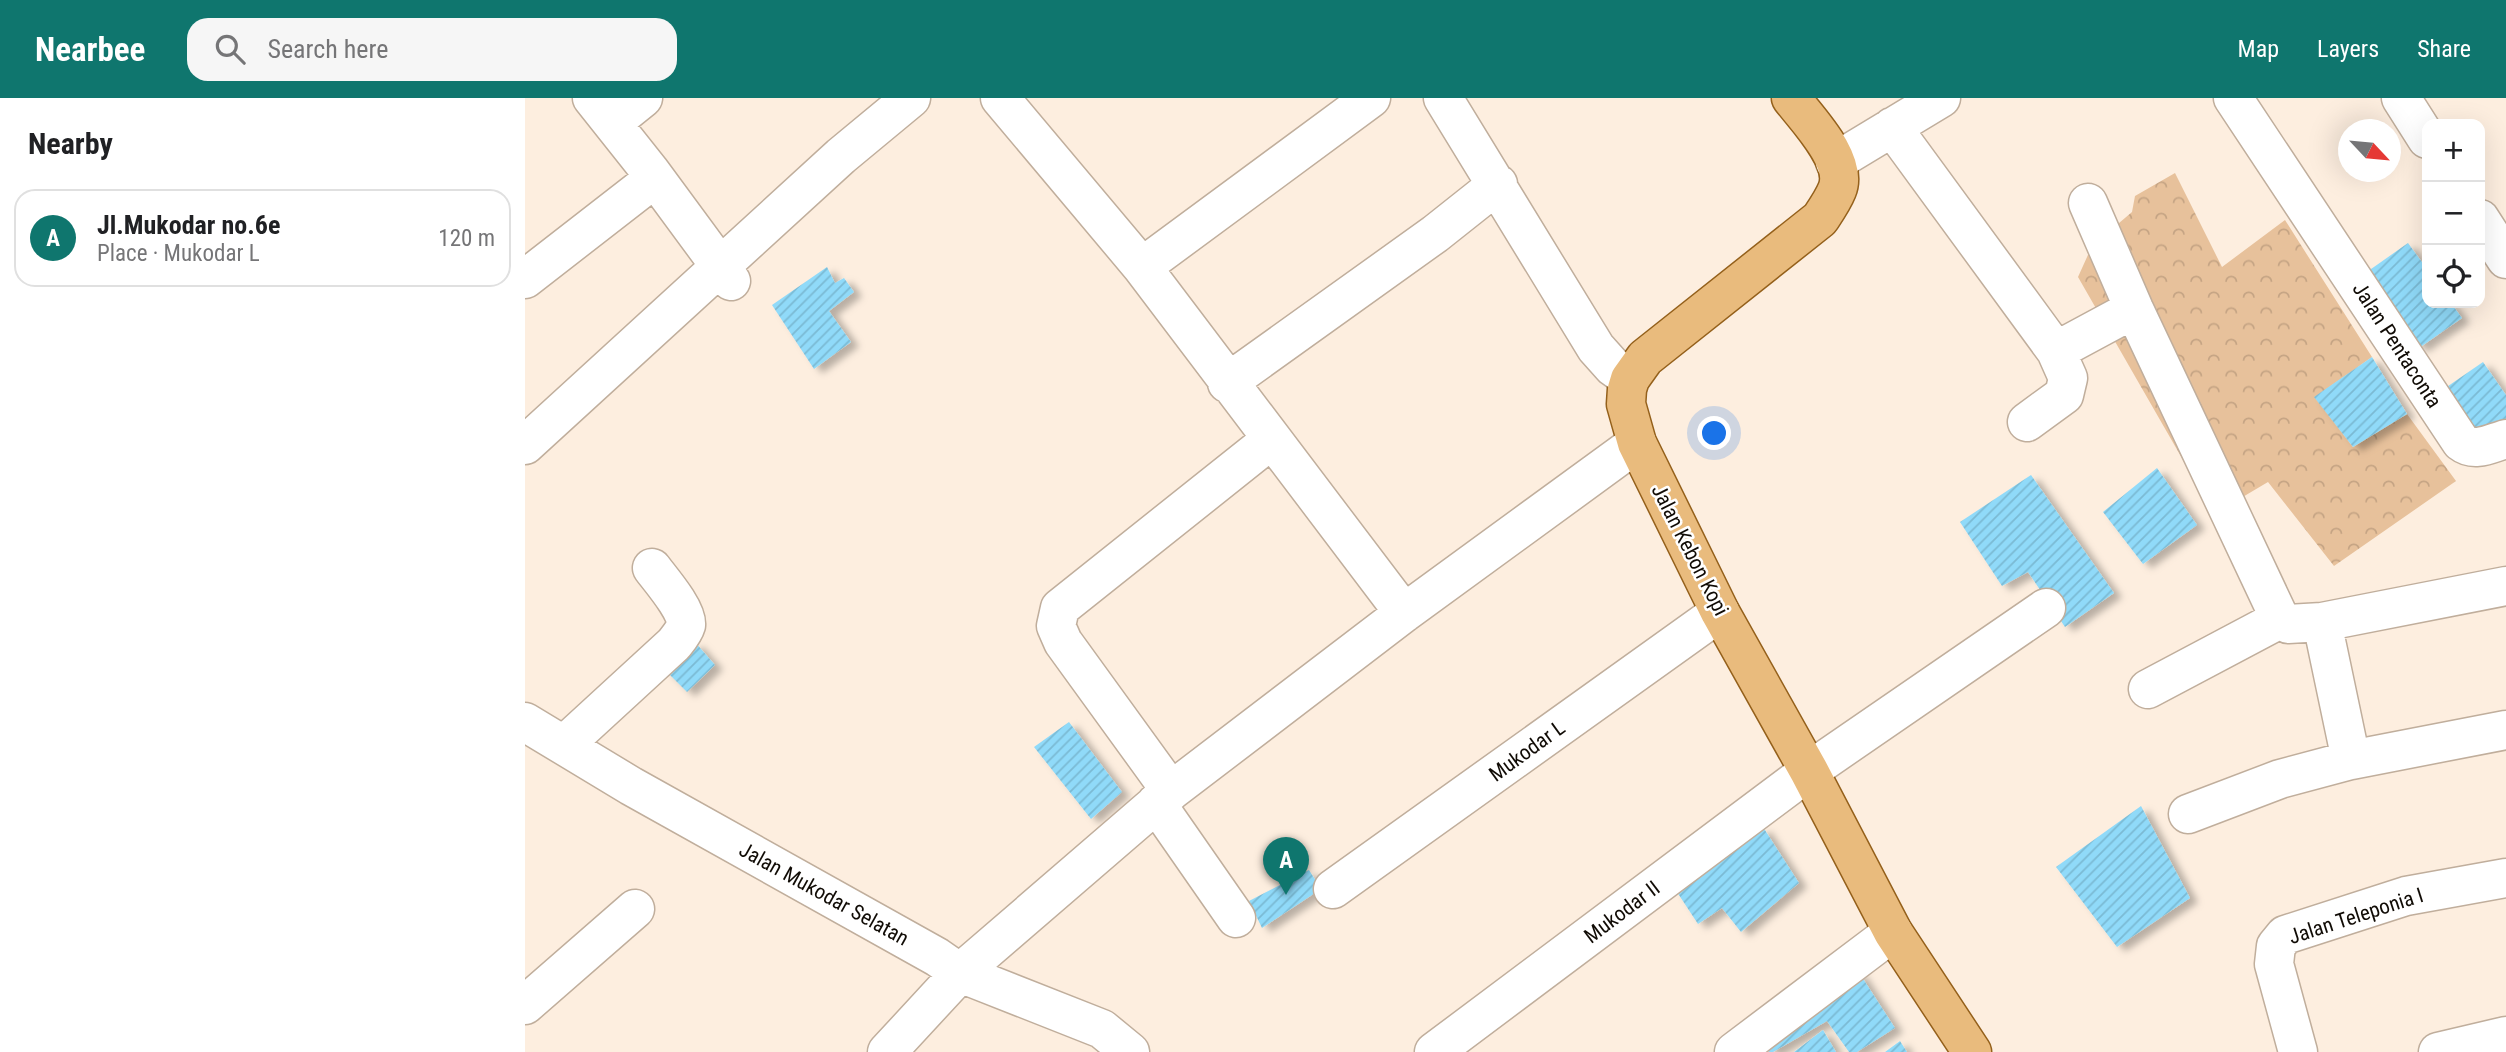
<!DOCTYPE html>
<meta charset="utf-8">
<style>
:root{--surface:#fff;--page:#f6f6f6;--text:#202124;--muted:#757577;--line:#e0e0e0;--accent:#0f766e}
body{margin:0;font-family:"Roboto Condensed",sans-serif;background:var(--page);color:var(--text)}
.controls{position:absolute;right:21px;top:21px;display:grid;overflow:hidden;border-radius:14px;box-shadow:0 7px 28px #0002}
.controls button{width:63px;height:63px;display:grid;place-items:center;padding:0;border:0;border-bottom:2px solid var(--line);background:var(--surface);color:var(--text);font:35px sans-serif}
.compass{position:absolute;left:1813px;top:21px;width:63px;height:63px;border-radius:50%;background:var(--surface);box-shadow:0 7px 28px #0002;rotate:116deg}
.you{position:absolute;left:1190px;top:336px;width:24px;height:24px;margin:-18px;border:5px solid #fff;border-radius:50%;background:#1a73e8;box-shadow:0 0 0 10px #1a73e833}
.badge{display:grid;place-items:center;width:46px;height:46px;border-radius:50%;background:var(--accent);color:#fff;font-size:23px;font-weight:700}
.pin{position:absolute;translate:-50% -58px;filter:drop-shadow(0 2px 4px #0008)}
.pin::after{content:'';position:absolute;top:37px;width:24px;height:21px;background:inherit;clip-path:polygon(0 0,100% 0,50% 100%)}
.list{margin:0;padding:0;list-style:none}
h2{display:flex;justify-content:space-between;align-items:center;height:91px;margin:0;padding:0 28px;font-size:30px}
h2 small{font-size:23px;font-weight:400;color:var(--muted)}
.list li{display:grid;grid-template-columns:46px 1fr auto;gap:21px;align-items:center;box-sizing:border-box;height:98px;margin:0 14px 14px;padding:0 14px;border:2px solid var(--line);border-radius:21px}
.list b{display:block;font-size:26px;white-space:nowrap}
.list p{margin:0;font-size:23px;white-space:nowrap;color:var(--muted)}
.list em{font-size:23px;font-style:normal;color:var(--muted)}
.icon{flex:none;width:38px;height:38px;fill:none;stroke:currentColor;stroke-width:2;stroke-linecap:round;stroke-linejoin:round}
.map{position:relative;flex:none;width:1981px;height:954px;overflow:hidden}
header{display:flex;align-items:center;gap:42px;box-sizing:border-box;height:98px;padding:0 35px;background:var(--accent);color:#fff}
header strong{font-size:33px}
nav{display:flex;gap:38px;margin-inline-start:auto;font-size:24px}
.search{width:490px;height:63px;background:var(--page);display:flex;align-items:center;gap:18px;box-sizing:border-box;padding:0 24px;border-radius:21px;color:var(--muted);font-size:26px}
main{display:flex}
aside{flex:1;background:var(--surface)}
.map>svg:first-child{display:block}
.forest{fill:url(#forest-crowns)}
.building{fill:url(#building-hatch);filter:url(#shadow)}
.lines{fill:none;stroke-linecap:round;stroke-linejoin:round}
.minor-casing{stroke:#c0ae9c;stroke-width:41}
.major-casing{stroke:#94601b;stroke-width:41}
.minor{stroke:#fff;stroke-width:38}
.major{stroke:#e9bb7d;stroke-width:38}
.labels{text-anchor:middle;stroke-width:5;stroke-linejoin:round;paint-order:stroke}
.street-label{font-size:21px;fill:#100b05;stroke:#fff}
</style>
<header>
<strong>Nearbee</strong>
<div class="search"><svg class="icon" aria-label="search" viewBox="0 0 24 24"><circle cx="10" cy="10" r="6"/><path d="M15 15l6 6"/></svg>Search here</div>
<nav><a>Map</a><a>Layers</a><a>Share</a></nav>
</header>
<main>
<aside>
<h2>Nearby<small></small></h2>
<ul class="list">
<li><span class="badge">A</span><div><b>Jl.Mukodar no.6e</b><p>Place · Mukodar L</p></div><em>120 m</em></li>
</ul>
</aside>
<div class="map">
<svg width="1981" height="954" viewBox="0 0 1981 954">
<defs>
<pattern id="forest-crowns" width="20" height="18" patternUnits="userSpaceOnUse" patternTransform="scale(1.75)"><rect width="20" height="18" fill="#e7c19b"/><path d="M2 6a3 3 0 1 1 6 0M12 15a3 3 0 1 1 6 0" fill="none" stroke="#c5a484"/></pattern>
<pattern id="building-hatch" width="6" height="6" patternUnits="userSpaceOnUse" patternTransform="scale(1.75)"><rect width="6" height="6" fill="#90daf9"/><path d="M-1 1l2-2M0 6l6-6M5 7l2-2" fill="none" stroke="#7bbad4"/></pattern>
<filter id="shadow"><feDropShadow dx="8" dy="4.5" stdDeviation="3.5" flood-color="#0004"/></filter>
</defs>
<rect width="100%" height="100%" fill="#fdeedf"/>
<path class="forest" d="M1650,75L1697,169L1760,122L1847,259L1790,299L1828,349L1882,316L1931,383L1809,468L1743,384L1689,416L1553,179L1567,148L1607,114L1610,98Z"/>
<path class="building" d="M1883,145L1902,171V205H1926L1937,220L1894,250L1839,176Z
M302,169L310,185L319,180L329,194L304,213L326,244L289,271L247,207Z
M1847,259L1882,316L1828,349L1789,299Z
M1958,264L1981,297V327L1940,338L1913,295Z
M1632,370L1672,427L1618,466L1578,414Z
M1506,377L1589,495L1540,529L1503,474L1477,488L1435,424Z
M170,544L190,567L162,594L138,570Z
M544,624L597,694L566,721L509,649Z
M1616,708L1665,800L1592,849L1531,769Z
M1238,729L1274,785L1216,834L1197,810L1173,826L1150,791Z
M784,772L796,791L737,830L724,803Z
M1333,873L1370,930L1332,954H1324L1302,923L1248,954H1244L1236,938Z
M1298,932L1311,954H1269Z
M1375,943L1382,954H1360Z"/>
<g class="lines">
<g class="minor-casing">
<path id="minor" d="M67,0L125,73L206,183
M475,0L617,169L879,515
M918,0L1071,250L1088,269L1105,281
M1708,0L1936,344C1950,355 1966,345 1981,341
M1876,0L1902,41
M87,25L118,0
M1367,29L1531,253L1543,280L1539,297L1502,324
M1310,64L1416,0
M1563,105L1609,211L1755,521L1763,526L1797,524L1981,488
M1955,121L1981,161
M617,169L846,0
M0,181L130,80
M1531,253L1609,211
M702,285L910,136L973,86
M0,347L316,58L386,0
M1797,524L1826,662
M1623,591L1755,521
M0,624L106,688L412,859L435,875L577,931L605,954
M39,647L149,546C153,541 159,534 161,527C163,513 136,482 127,470
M646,693L538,544L531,528L535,510L747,341
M631,705L711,820
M1663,716L1755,681L1826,662L1981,632
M808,791L1195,514
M0,907L110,811
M362,954L435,875L646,693L879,515L1112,345
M909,954L1284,673L1521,510
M1209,954L1368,834
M1773,954L1749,866L1751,848L1760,837L1881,798L1981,780
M1913,954L1981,938"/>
</g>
<g class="major-casing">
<path id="major" d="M1266,0C1282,21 1324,63 1312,92C1308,102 1301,112 1295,121L1120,260L1105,281L1102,291L1101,306L1112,345L1195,514L1284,673L1368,834L1447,954"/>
</g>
<use href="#minor" class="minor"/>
<use href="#major" class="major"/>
</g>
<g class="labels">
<g class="street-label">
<text transform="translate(1872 247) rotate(57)" y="7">Jalan Pentaconta</text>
<text transform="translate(1165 452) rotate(63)" y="7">Jalan Kebon Kopi</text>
<text transform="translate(1002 653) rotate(-36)" y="7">Mukodar L</text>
<text transform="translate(299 796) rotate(29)" y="7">Jalan Mukodar Selatan</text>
<text transform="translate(1097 814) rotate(-37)" y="7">Mukodar II</text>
<text transform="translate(1831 818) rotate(-18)" y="7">Jalan Teleponia I</text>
</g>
</g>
</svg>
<div class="controls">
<button>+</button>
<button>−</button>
<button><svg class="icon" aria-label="locate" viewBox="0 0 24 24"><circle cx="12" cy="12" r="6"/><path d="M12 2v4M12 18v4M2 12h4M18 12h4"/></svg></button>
</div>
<svg class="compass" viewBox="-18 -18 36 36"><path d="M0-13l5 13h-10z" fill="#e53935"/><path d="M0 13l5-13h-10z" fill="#757577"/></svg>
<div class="you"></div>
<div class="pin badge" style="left:761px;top:797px">A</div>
</div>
</main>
